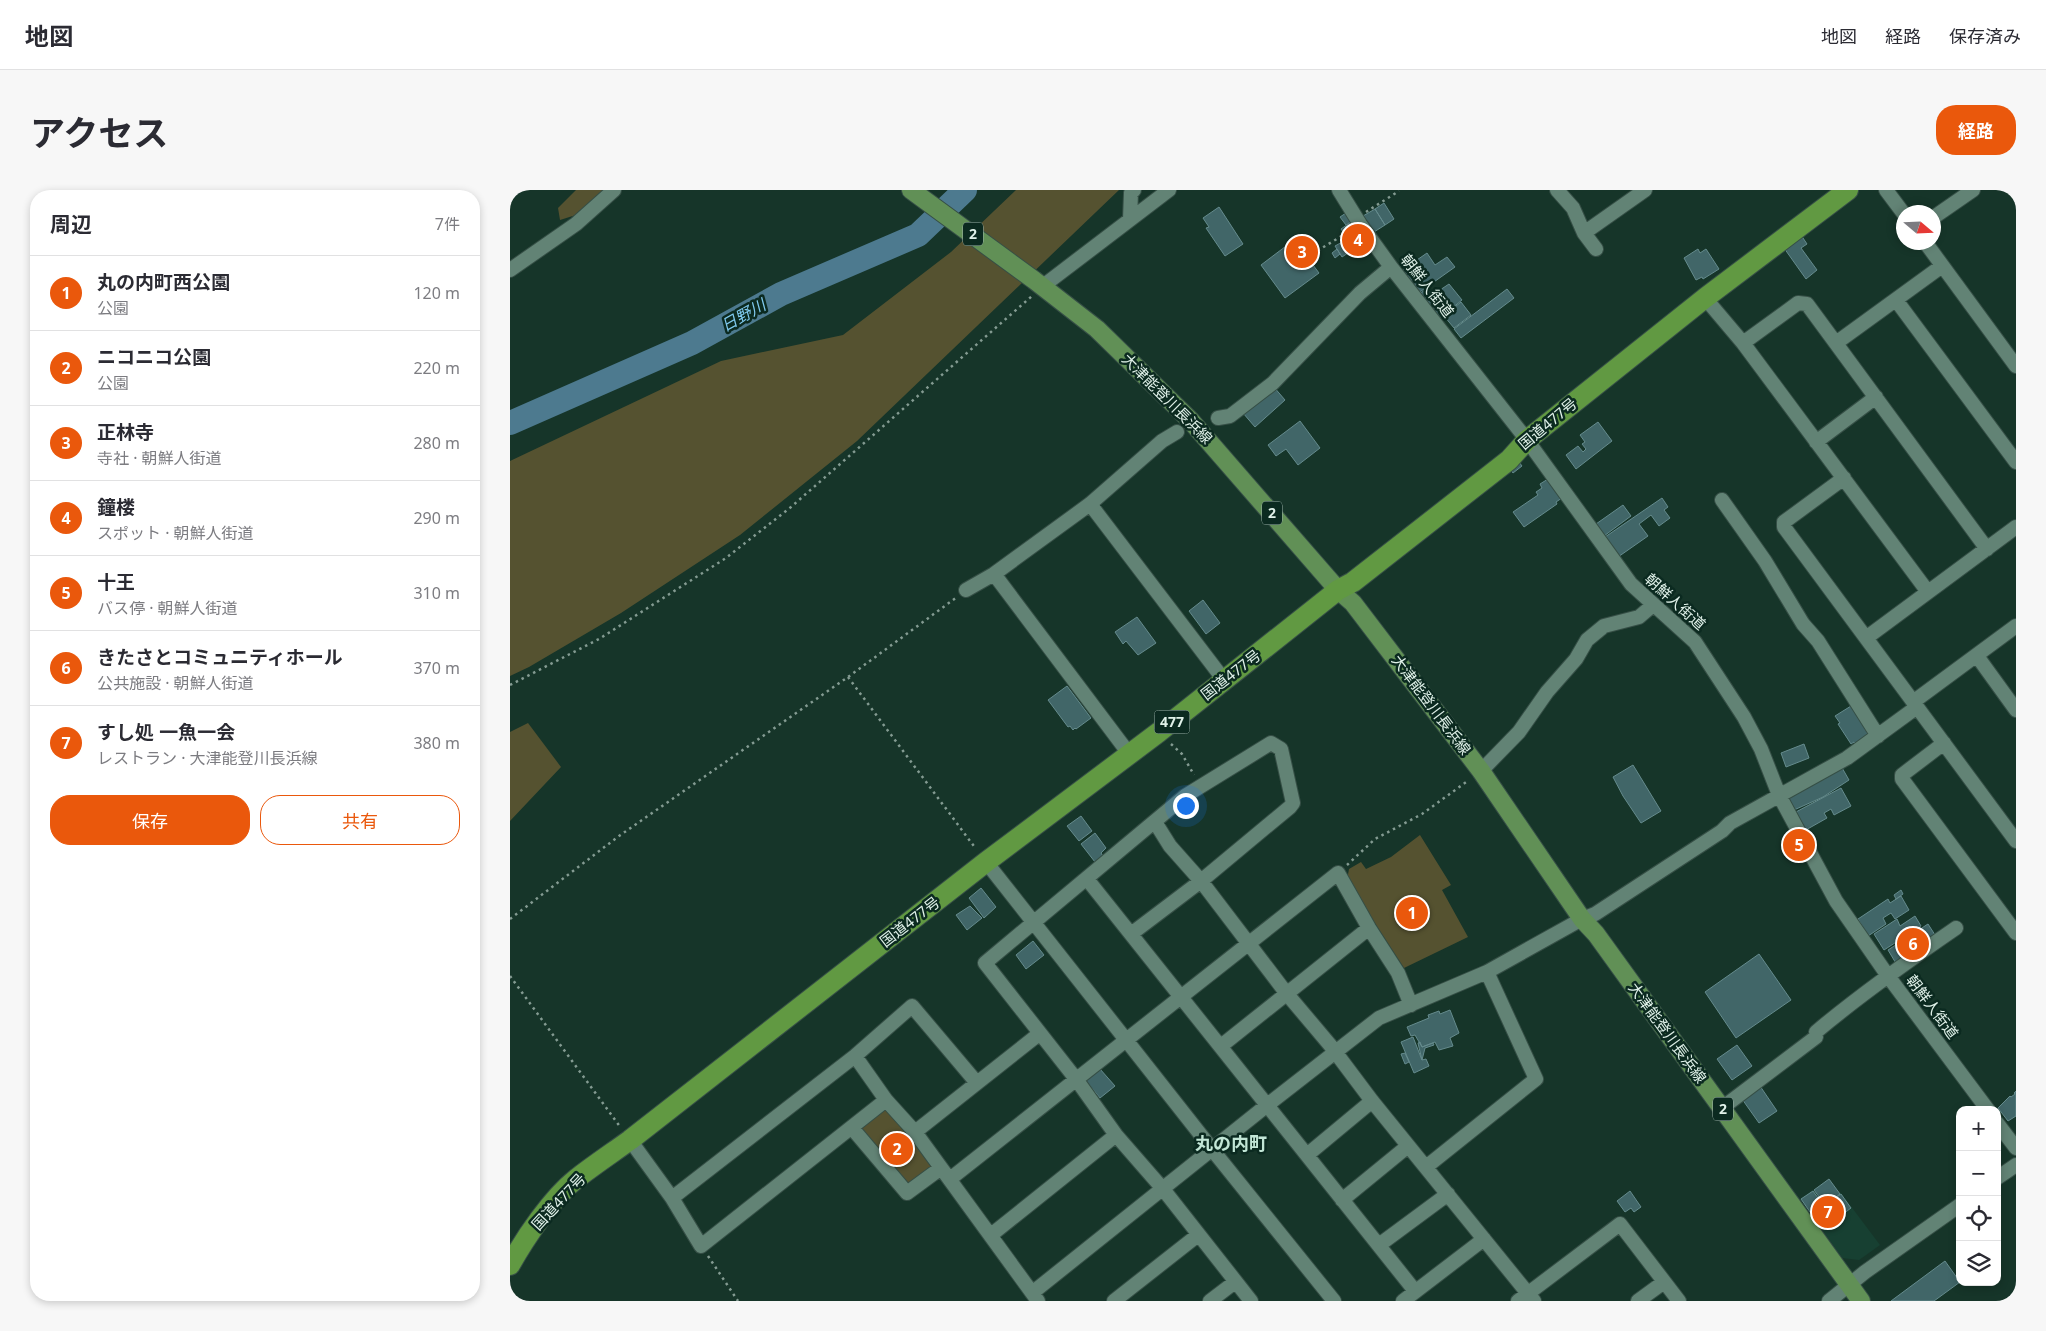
<!DOCTYPE html>
<html lang="ja">
<meta charset="utf-8">
<style>
:root{--surface:#fff;--page:#f7f7f7;--text:#2b2b33;--muted:#7c7c81;--line:#e1e1e2;--accent:#ea580c}
body{margin:0;font-family:"Noto Sans","Noto Sans JP",sans-serif;background:var(--page);color:var(--text)}
.controls{position:absolute;right:15px;bottom:15px;display:grid;overflow:hidden;border-radius:10px;box-shadow:0 2px 8px #0003}
.controls button{width:45px;height:45px;display:grid;place-items:center;padding:0;border:0;border-bottom:1px solid var(--line);background:var(--surface);color:var(--text);font:25px sans-serif}
.compass{position:absolute;left:1386px;top:15px;width:45px;height:45px;border-radius:50%;background:var(--surface);box-shadow:0 2px 8px #0003;rotate:109deg}
.you{position:absolute;left:675px;top:615px;width:18px;height:18px;margin:-12px;border:4px solid #fff;border-radius:50%;background:#1a73e8;box-shadow:0 0 0 8px #1a73e833}
.badge{display:grid;place-items:center;width:32px;height:32px;border-radius:50%;background:var(--accent);color:#fff;font-size:16px;font-weight:700}
.pin{position:absolute;translate:-50% -50%;border:2px solid #fff;box-shadow:0 1px 5px #0006}
.list{margin:0;padding:0;list-style:none}
h2{display:flex;justify-content:space-between;align-items:center;height:65px;margin:0;padding:0 20px;font-size:21px}
h2 small{font-size:16px;font-weight:400;color:var(--muted)}
.list li{display:grid;grid-template-columns:32px 1fr auto;gap:15px;align-items:center;box-sizing:border-box;height:75px;padding:0 20px;border-top:1px solid var(--line)}
.list b{display:block;font-size:19px;white-space:nowrap}
.list p{margin:0;font-size:16px;white-space:nowrap;color:var(--muted)}
.list em{font-size:16px;font-style:normal;color:var(--muted)}
.actions{display:flex;gap:10px;padding:15px 20px}
.actions a{flex:1;padding:11px 0;border:1px solid var(--accent);border-radius:20px;text-align:center;font-size:18px;color:var(--accent)}
.actions .main{background:var(--accent);color:#fff}
.icon{flex:none;width:28px;height:28px;fill:none;stroke:currentColor;stroke-width:2;stroke-linecap:round;stroke-linejoin:round}
.map{position:relative;flex:none;width:1506px;height:1111px;overflow:hidden;border-radius:20px}
header{display:flex;align-items:center;gap:30px;box-sizing:border-box;height:70px;padding:0 25px;background:var(--surface);border-bottom:1px solid var(--line)}
header strong{font-size:24px}
nav{display:flex;gap:28px;margin-inline-start:auto;font-size:18px}
.intro{display:flex;align-items:center;justify-content:space-between;box-sizing:border-box;height:120px;padding:0 30px}
h1{margin:0;font-size:35px}
.button{padding:12px 22px;border-radius:20px;background:var(--accent);color:#fff;font-size:18px;font-weight:700}
main{display:flex;gap:30px;padding:0 30px}
aside{flex:1;background:var(--surface);border-radius:20px;box-shadow:0 2px 8px #0003}
.map>svg:first-child{display:block}
.built{fill:#174032}
.green{fill:#555230}
.lines{fill:none;stroke-linecap:round;stroke-linejoin:round}
.river{stroke:#4d7a8f;stroke-width:24}
.building{fill:#416668;stroke:#658b8d}
.minor-casing{stroke:#364f46;stroke-width:16}
.major-casing{stroke:#364f46;stroke-width:20}
.highway-casing{stroke:#364f46;stroke-width:22}
.path{stroke:#849b92;stroke-width:2.5;stroke-dasharray:2.5 4;stroke-linecap:butt}
.minor{stroke:#628375;stroke-width:14}
.major{stroke:#619056;stroke-width:18}
.highway{stroke:#619942;stroke-width:20}
.labels{text-anchor:middle;stroke-width:5;stroke-linejoin:round;paint-order:stroke}
.shield{fill:#0b2a20;stroke:#a0b5ad;stroke-width:1}
.shield-label{font-size:14px;font-weight:bold;fill:#e0f1e9}
.street-label{font-size:15px;fill:#e0f1e9;stroke:#0b2a20}
.water-label{font-size:16px;font-style:italic;fill:#80caef;stroke:#0b2a20}
.quarter-label{font-size:18px;font-weight:bold;fill:#c2e6d6;stroke:#0b2a20}
</style>
<header>
<strong>地図</strong>
<nav><a>地図</a><a>経路</a><a>保存済み</a></nav>
</header>
<div class="intro"><h1>アクセス</h1><a class="button">経路</a></div>
<main>
<aside>
<h2>周辺<small>7件</small></h2>
<ul class="list">
<li><span class="badge">1</span><div><b>丸の内町西公園</b><p>公園</p></div><em>120 m</em></li>
<li><span class="badge">2</span><div><b>ニコニコ公園</b><p>公園</p></div><em>220 m</em></li>
<li><span class="badge">3</span><div><b>正林寺</b><p>寺社 · 朝鮮人街道</p></div><em>280 m</em></li>
<li><span class="badge">4</span><div><b>鐘楼</b><p>スポット · 朝鮮人街道</p></div><em>290 m</em></li>
<li><span class="badge">5</span><div><b>十王</b><p>バス停 · 朝鮮人街道</p></div><em>310 m</em></li>
<li><span class="badge">6</span><div><b>きたさとコミュニティホール</b><p>公共施設 · 朝鮮人街道</p></div><em>370 m</em></li>
<li><span class="badge">7</span><div><b>すし処 一魚一会</b><p>レストラン · 大津能登川長浜線</p></div><em>380 m</em></li>
</ul>
<div class="actions"><a class="main">保存</a><a>共有</a></div>
</aside>
<div class="map">
<svg width="1506" height="1111" viewBox="0 0 1506 1111">
<rect width="100%" height="100%" fill="#163529"/>
<path class="built" d="M1303,1000L1315,1016L1331,1003L1370,1055L1349,1070L1332,1068L1290,1009Z"/>
<path class="green" d="M66,0H98L69,24L50,30L48,18Z
M506,0H609L347,251L230,345L111,423L19,477L0,486V271L211,171L333,145L441,62Z
M18,533L51,577L0,631V542Z
M910,645L941,695L932,700L958,747L894,778L837,690L839,679L851,672L856,679L881,667Z
M372,919H380L425,977L401,995L394,996L349,940Z"/>
<g class="lines">
<path class="river" d="M0,233L182,153L271,104L408,45L455,0"/>
</g>
<path class="building" d="M874,13L884,29L875,35L865,19Z
M709,17L733,54L715,66L696,38L699,37L693,28Z
M865,19L875,35L864,42L853,26Z
M836,23L842,31L836,35L830,27Z
M841,32L848,42L838,49L831,39Z
M849,43L856,52L846,58L840,49Z
M1291,45L1297,54L1291,58L1307,80L1296,89L1274,58Z
M784,50L791,60L795,57L807,72L803,75L809,83L775,108L751,75Z
M834,51L841,61L832,67L825,56Z
M827,59L830,64L825,68L822,63Z
M1188,59L1190,63L1196,59L1209,79L1193,89L1192,87L1186,90L1174,68Z
M917,63L925,75L937,67L945,77L907,104L891,81Z
M939,94L952,110L930,128L915,110Z
M917,98L921,105L915,109L911,103Z
M997,99L1004,108L951,148L944,139Z
M951,112L961,125L944,138L934,126Z
M763,196L775,210L745,237L733,223Z
M790,231L810,258L788,275L776,259L766,266L758,255Z
M1088,232L1102,251L1066,279L1056,265L1068,256L1073,262L1076,259L1072,254L1075,252L1070,245Z
M1009,272L1012,276L1003,283L1000,279Z
M1038,289L1052,308L1046,312L1047,314L1014,337L1003,322L1028,305L1026,302L1032,298L1030,294Z
M1152,308L1158,317L1154,320L1160,328L1149,336L1141,325L1129,334L1138,346L1108,367L1095,347Z
M1113,315L1121,326L1094,346L1086,334Z
M693,410L710,433L696,444L679,421Z
M627,427L646,453L628,465L616,451L613,454L605,442Z
M557,496L581,528L566,539L565,538L563,540L560,536L558,537L538,510Z
M1341,516L1360,547L1347,556L1344,552L1341,554L1328,534L1330,533L1325,526Z
M1294,554L1299,568L1276,577L1271,563Z
M1123,575L1151,621L1131,633L1113,606L1103,587Z
M1331,576L1339,590L1313,607L1284,620L1277,605Z
M1331,598L1341,616L1324,625L1321,619L1314,623L1317,628L1294,641L1284,623Z
M571,626L582,641L569,651L557,636Z
M585,643L596,658L591,663L593,666L585,672L571,654Z
M471,698L486,717L474,728L459,708Z
M1391,700L1393,704L1386,709L1384,705Z
M1391,706L1399,720L1385,729L1381,723L1373,728L1376,734L1358,746L1348,729L1378,709L1380,713Z
M460,716L472,728L457,740L446,725Z
M1405,726L1411,736L1374,760L1364,744L1387,729L1390,736Z
M1418,734L1427,748L1387,775L1378,760Z
M523,751L534,765L516,779L506,765Z
M1249,764L1281,810L1226,848L1195,802Z
M940,820L949,843L940,848L943,856L929,860L925,852L912,857L905,845L901,846L897,837L919,828L918,825L929,821L930,824Z
M903,847L912,870L916,869L919,876L904,883L891,852Z
M910,852L912,857L923,853L924,855L915,858L912,870L908,853Z
M1227,855L1242,876L1222,890L1207,869Z
M895,863L899,872L895,874L891,864Z
M590,879L605,896L590,908L576,891Z
M1250,896L1267,921L1249,933L1232,909Z
M1506,901V926L1498,931L1488,918L1500,906L1501,907L1505,904L1504,903Z
M1319,989L1330,1004L1315,1015L1304,1000Z
M1120,1001L1131,1017L1124,1022L1121,1018L1115,1022L1107,1011Z
M1303,1001L1314,1016L1331,1004L1341,1018L1329,1027L1330,1028L1325,1032L1324,1030L1312,1039L1291,1009Z
M1435,1071L1450,1092L1424,1111H1381Z"/>
<g class="lines">
<g class="minor-casing">
<path id="minor" d="M829,0L850,34L881,77L1017,250L1121,394L1185,452L1234,527L1251,559L1269,605L1326,711L1378,786L1478,920
M1047,0L1063,18L1074,43L1086,59
M1376,0L1394,24
M1424,27L1463,0
M620,29L621,3L624,0
M1074,43L1135,0
M1415,52L1506,176
M0,80L66,34L104,0
M533,96L659,0
M1195,108L1233,153L1418,402
M1386,110L1506,272
M1233,153L1288,113L1297,114L1477,359
M1326,153L1432,76
M708,228L720,226L763,193L850,103L881,77
M1306,252L1366,207
M1334,288L1274,332V337L1506,651
M1212,310L1255,371L1293,434L1308,451L1368,546
M580,314L714,490
M484,384L620,565
M456,400L484,384L580,314L652,251L667,242
M1356,448L1506,337
M1467,466L1506,520
M1403,512L1506,436
M1434,553L1392,585V589L1506,743
M971,581L1009,542L1037,502L1066,469L1077,450L1094,436L1129,427L1143,415
M645,632L660,656L691,691L777,804L820,855L862,911L1024,1111
M476,672L709,968L824,1111
M577,689L905,1101
M621,744L691,691L780,617L783,613L771,559L761,553L675,606L475,773L566,889L606,945L653,999L741,1111
M1306,842C1351,804 1398,771 1446,738
M711,856L859,738
M345,866L376,910L405,942L528,1111
M1212,918L1306,847
M1487,933L1506,958
M342,938L397,1003L431,978
M405,942L529,844
M120,950L162,1008L191,1056L376,910
M797,965L862,911
M916,977L1026,889L977,782
M1487,988L1506,975
M440,989L828,683L859,738L888,783L901,815
M162,1008L345,866L402,816L467,893
M832,1010L898,956
M481,1045L606,945
M869,1055L938,1004
M522,1103L756,916L869,828L977,782L1072,729L1085,724L1212,641L1220,633L1337,568L1407,517
M604,1111L688,1045
M700,1111L725,1092
M893,1111L974,1049
M1008,1111L1110,1034L1169,1111
M1128,1111L1154,1092
M1319,1111L1355,1082L1450,1015"/>
</g>
<g class="major-casing">
<path id="major" d="M401,0L524,90L587,139L681,231L828,400L843,413L971,581L1072,729L1086,744L1351,1111"/>
</g>
<g class="highway-casing">
<path id="highway" d="M0,1075C15,1048 42,1008 66,989C84,975 102,963 120,950L476,672L649,542L828,400L843,392L999,270L1017,250L1195,108L1338,0"/>
</g>
<path class="path" d="M856,22L889,1
M802,64L835,44
M338,487L466,659
M0,495L89,449L216,368L281,317L522,106
M661,554L672,564L684,585
M837,675L865,649L912,624L959,590
M0,729L109,646L338,487L447,407
M0,786L111,938
M198,1066L228,1111"/>
<use href="#minor" class="minor"/>
<use href="#major" class="major"/>
<use href="#highway" class="highway"/>
</g>
<g class="labels">
<g class="shield">
<rect x="453" y="32.5" width="20" height="23" rx="4"/>
<rect x="752" y="311.5" width="20" height="23" rx="4"/>
<rect x="644.5" y="520.5" width="35" height="23" rx="4"/>
<rect x="1203" y="907.5" width="20" height="23" rx="4"/>
</g>
<g class="shield-label">
<text x="463" y="49">2</text>
<text x="762" y="328">2</text>
<text x="662" y="537">477</text>
<text x="1213" y="924">2</text>
</g>
<g class="street-label">
<text transform="translate(917 96) rotate(52)" y="5">朝鮮人街道</text>
<text transform="translate(657 209) rotate(45)" y="5">大津能登川長浜線</text>
<text transform="translate(1038 234) rotate(-40)" y="5">国道477号</text>
<text transform="translate(1165 412) rotate(42)" y="5">朝鮮人街道</text>
<text transform="translate(721 485) rotate(-38)" y="5">国道477号</text>
<text transform="translate(921 515) rotate(53)" y="5">大津能登川長浜線</text>
<text transform="translate(400 732) rotate(-38)" y="5">国道477号</text>
<text transform="translate(1422 817) rotate(53)" y="5">朝鮮人街道</text>
<text transform="translate(1157 843) rotate(54)" y="5">大津能登川長浜線</text>
<text transform="translate(49 1012) rotate(-47)" y="5">国道477号</text>
</g>
<g class="water-label">
<text transform="translate(233 125) rotate(-29)" y="6">日野川</text>
</g>
<g class="quarter-label">
<text x="721" y="960">丸の内町</text>
</g>
</g>
</svg>
<div class="controls">
<button>+</button>
<button>−</button>
<button><svg class="icon" aria-label="locate" viewBox="0 0 24 24"><circle cx="12" cy="12" r="6"/><path d="M12 2v4M12 18v4M2 12h4M18 12h4"/></svg></button>
<button><svg class="icon" aria-label="layers" viewBox="0 0 24 24"><path d="M12 4l9 5-9 5-9-5zM3 14l9 5 9-5"/></svg></button>
</div>
<svg class="compass" viewBox="-18 -18 36 36"><path d="M0-13l5 13h-10z" fill="#e53935"/><path d="M0 13l5-13h-10z" fill="#7c7c81"/></svg>
<div class="you"></div>
<div class="pin badge" style="left:902px;top:723px">1</div>
<div class="pin badge" style="left:387px;top:959px">2</div>
<div class="pin badge" style="left:792px;top:62px">3</div>
<div class="pin badge" style="left:848px;top:50px">4</div>
<div class="pin badge" style="left:1289px;top:655px">5</div>
<div class="pin badge" style="left:1403px;top:754px">6</div>
<div class="pin badge" style="left:1318px;top:1022px">7</div>
</div>
</main>
